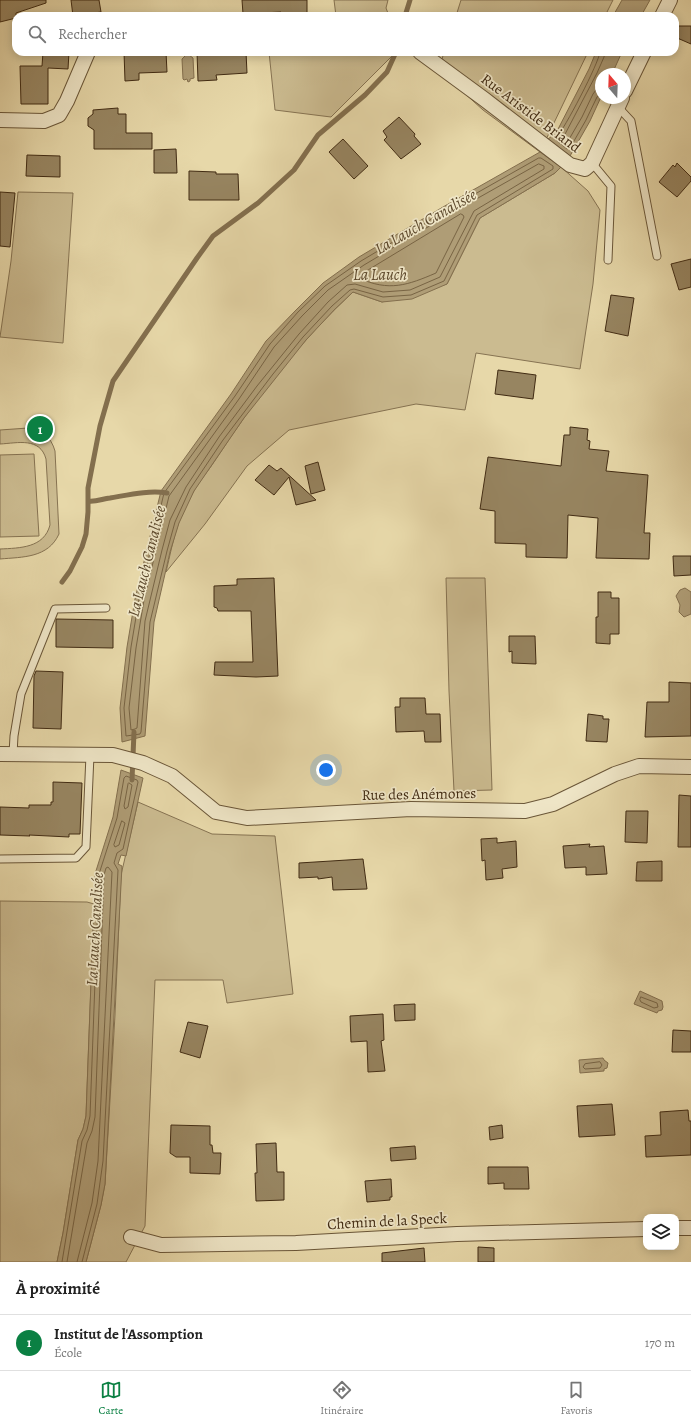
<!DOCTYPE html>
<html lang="fr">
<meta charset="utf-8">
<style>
:root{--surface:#fff;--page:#f6f6f6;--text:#222;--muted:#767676;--line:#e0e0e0;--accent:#0b8043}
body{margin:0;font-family:Alegreya,serif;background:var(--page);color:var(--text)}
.controls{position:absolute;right:12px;bottom:12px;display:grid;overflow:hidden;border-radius:8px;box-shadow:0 2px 10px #0003}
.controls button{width:36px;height:36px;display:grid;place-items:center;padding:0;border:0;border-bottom:1px solid var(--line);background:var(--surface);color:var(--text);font:20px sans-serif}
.compass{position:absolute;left:595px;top:68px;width:36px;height:36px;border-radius:50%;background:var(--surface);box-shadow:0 2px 10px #0003;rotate:341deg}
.you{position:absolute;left:326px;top:770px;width:14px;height:14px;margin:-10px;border:3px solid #fff;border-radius:50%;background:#1a73e8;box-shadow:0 0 0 6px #1a73e833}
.badge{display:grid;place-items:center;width:26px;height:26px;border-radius:50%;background:var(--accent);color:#fff;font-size:13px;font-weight:700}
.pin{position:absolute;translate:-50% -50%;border:2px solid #fff;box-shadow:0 1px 4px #0006}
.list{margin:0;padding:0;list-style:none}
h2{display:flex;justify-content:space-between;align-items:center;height:52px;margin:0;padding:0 16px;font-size:17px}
h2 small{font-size:13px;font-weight:400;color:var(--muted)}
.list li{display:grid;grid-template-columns:26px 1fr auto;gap:12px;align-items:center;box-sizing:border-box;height:56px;padding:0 16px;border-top:1px solid var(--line)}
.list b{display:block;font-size:15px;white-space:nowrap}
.list p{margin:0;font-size:13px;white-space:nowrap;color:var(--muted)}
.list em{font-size:13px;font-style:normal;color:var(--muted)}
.icon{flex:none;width:22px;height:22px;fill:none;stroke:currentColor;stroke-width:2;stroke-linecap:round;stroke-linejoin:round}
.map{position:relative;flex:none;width:691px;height:1262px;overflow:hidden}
.search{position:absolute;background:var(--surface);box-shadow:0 2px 10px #0003;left:12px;right:12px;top:12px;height:44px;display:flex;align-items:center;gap:10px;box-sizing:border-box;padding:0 14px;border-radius:12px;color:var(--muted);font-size:15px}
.sheet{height:108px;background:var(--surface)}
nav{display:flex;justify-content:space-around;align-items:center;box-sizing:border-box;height:56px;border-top:1px solid var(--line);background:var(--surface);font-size:11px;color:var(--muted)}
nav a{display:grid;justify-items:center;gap:2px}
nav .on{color:var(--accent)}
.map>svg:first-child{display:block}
.green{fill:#cbbb90;stroke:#867352}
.water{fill:#af9d76;stroke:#836f4e}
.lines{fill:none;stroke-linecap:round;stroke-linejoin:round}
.shore{stroke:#786444;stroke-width:1}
.stream{stroke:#836f4e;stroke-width:5}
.building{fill:#978561;stroke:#412b13}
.lane-casing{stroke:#6a5638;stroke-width:9}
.street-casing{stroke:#6a5638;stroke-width:16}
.lane{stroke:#efe6c7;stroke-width:7}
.street{stroke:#efe6c7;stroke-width:14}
.labels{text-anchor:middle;stroke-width:3.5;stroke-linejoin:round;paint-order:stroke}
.street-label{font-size:15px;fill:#412b13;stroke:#efe6c7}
.water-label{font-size:16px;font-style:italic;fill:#5c482c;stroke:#efe6c7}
</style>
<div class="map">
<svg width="691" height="1262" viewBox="0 0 691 1262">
<rect width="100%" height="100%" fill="#e7d8a9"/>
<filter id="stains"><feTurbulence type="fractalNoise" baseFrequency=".005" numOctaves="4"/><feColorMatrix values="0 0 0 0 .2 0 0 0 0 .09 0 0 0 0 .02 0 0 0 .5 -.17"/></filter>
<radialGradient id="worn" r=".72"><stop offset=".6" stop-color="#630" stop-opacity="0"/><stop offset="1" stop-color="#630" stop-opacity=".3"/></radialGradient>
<path class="green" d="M334,0H388L386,8L389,16H336Z
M461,0H613L605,16H456Z
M269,52H396L331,117L275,110Z
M444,52H588L540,152L483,110L439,70Z
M561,167L588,191L600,210L593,284L580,369L476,353L465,410L416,404L289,430L247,466L205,524L166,572C170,556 173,538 179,522C184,511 189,499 195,489C201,479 209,470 216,459C255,399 300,341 353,292L382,302L447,284L480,218L555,173Z
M18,192L73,193L63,343L0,337L11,261Z
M28,428C42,429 51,437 55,451L59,534C48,558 23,557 0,559V549C20,548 44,548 50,525L46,459C40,437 18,443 0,444V430Z
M34,454L39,536L0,537V455Z
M446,578H485L492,790L454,791L449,691Z
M138,802L212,834L275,836L293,994L227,1003L223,980H155L145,1226L126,1262H86L101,1205L105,1184L115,1015L121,875Z
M0,901L87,902L94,904L86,1116L83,1129L78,1140L63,1233L57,1262H0Z"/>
<path class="water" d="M622,0H650L641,16H613Z
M596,52H622L612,74H601V97L590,121L570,156L548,139L556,133L589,69Z
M186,55H189L193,58L194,78L190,79V81L188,82L187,79L184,80L183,79L182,59Z
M540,152L561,167L555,173L480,218L447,284L412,299L382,302L353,292L335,309L306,340L244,418L194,491L179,523L170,552L154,622L145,736L122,742L120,708L127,647L135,599L161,491L231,394L266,341L296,310L323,283L359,257L443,207Z
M685,588L691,592V614L684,617L679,612L680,605L676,596L680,590Z
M121,770L143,778L126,856L121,855L118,864L122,866L105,1184L101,1205L86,1262H57L63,1233L78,1140L83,1129L86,1116L95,874L113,817Z
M640,991L662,1001L663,1007L662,1010L658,1011L657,1013L634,1004Z
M603,1058L604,1060L608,1063L607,1068L604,1069V1071L580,1073L579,1060Z"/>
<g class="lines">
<path class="shore" d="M600,52C599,63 564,130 556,138V140L567,149L570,148L586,120L597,97L601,94
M601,89L596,90L593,94L582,117L568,141H566L563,138L597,73L604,57L605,52
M539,158H541L553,166V169L477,215L444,281L411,295L383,297L354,289L350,290L332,306L303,337L273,374L223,440L190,489L175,522L167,551L150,622L141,732L140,734L126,736L124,708L131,647L139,599L164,493L235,396L270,344L298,312L325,286L361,261L445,211Z
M539,164L544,166V169L474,211L440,277L410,290L383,292L355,284L347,285L328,302L299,334L257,386L219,437L186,487L170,520L162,550L145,621L137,728L135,729L131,730L129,708L136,648L144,600L169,496L239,399L274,347L302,316L328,290L364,265L448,215Z
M461,214L463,215L464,217L436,273C408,285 389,292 359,278V276L368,270Z
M129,783L132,785L128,807L125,809L124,806L128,784Z
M122,821L125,823L119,845L115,847L114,845Z
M641,997L657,1003L658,1007L654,1008L641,1002L640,1000Z
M600,1062L602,1065L600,1068L585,1069L583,1067L585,1064Z
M62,1262L82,1141L87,1130L90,1116L99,874L117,818L124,778L126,776L137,780L138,782L123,849L117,853L114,863L118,870L103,1161L97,1204L82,1262
M67,1262L87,1143L92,1131L95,1117L104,875L106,868L108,867L112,872L98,1161L92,1203L77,1262"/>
<path class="stream" d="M405,16L410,0
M88,501C96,502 102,499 110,498C128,495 149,490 167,493
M62,582L70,571L82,547L86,534L88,512V488L100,426L113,381L197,258L213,236L258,203L294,170L318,135L365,95L387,72L396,52
M132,780L134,732"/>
</g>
<path class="building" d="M0,0H46V3L16,13V18L0,22Z
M71,0H99L101,12L73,16Z
M242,0H307V16H281V12L243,14Z
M675,26H691V44L675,37Z
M43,52H69L68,69L48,68V104H21L20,66H42Z
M124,52H166L167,72L139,73V80L125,81Z
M197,52H246L247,73L216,75L217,80L198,81Z
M118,108V114H126V133H152V149H94V130L88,126V118L93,114V110Z
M399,117L415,134L414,136L421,144L401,159L384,140L387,137L383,131Z
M343,139L368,166L354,179L329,152Z
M176,149L177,173H154V150Z
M27,155L60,156V177L26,176Z
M677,163L691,177V181L677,197L659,182L673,165L675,167Z
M189,171L216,172V174H238L239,200H189Z
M0,192L15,193L10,247L0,246Z
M691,259V287L679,290L671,264Z
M611,295L634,298L628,336L605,331Z
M498,370L536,375L533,399L495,394Z
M570,427L588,429L587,440L590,441L589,449L609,451L606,471L648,475L644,533H650L649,559L596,558L598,518L568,515L567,558L526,557V544L495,543V511L480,509L488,457L561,466L564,435H570Z
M318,462L325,490L311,494L305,466Z
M269,465L277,471L281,468L316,500L296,505L289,477L274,495L255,480Z
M673,556H691V575L674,576Z
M274,578L278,676L256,677L214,675L215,662H253L251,611H218L217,608L214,607V586L237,585V579Z
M598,592H611V598H619V634H610V644L596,643V617H598Z
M56,619L113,620V648L56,647Z
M509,636H535L536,664L512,663V651L509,652Z
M36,671L63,672L61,729L33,728L34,676Z
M669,682L691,683V736L645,737L647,702H669Z
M400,698H425L426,714H440L441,742H425L424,731L396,732L395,707H400Z
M588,714L603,716V719H609L607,742L586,741Z
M53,782L82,783L80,834H69V837L29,835L30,836L0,835V807L29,808V805H51V802H53Z
M679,795L691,796V847H678Z
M626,811H648L647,843L625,842Z
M497,838V843L516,841L517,867L502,869L503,878L486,880L485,860L482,861L481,839Z
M590,844L589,847L604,846L607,874L586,875V867L565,868L563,846Z
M363,859L367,889L333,890L332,877L318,879V877L299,878V863Z
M662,861V881H636L637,862Z
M415,1004V1020L395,1021L394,1005Z
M383,1014L384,1040L381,1041L385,1071L368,1072L367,1041L351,1042L350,1016Z
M188,1022L208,1026L200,1058L180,1052Z
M673,1030L691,1031V1052H672Z
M612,1104L615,1135L579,1137L577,1106Z
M688,1110L689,1121H691V1155L646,1157L645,1136L661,1135L660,1112Z
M171,1125L210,1126V1145H212L213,1153H221L220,1174L190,1173V1157H176L170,1153Z
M502,1125L503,1138L490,1140L489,1127Z
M276,1143L277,1172H284V1200L256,1201L255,1173H257L256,1144Z
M415,1146L416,1159L391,1161L390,1148Z
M488,1167H528L529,1189H504V1183L488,1184Z
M391,1179L392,1197H390V1200L367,1202L365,1181Z
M478,1247L494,1248V1262H478Z
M424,1248L425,1262H382V1253Z"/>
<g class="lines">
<g class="lane-casing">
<path id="lane" d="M618,107L631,121L657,256
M592,163L611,186L608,260
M13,754L14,736L21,694L55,609L106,608
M0,859L76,858L86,847L90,755"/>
</g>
<g class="street-casing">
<path id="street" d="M662,16L670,0
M420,52L484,99L570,165L585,169L592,163L622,98
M625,91L644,52
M0,120L44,121L59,115L67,101L88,52
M0,754L113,755L143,763L172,776L216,812L247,818L411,809L525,811L553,804L615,774L639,766L691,767
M676,1228H691
M131,1237L161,1245L296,1243L457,1234L646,1229"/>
</g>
<use href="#lane" class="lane"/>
<use href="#street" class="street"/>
</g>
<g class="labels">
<g class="street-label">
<text transform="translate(531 113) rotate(37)" y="5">Rue Aristide Briand</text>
<text transform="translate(419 794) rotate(-1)" y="5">Rue des Anémones</text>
<text transform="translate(387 1221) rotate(-3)" y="5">Chemin de la Speck</text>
</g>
<g class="water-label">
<text transform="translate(425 221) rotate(-30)" y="6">La Lauch Canalisée</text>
<text x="380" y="280">La Lauch</text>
<text transform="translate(146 561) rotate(-76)" y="6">La Lauch Canalisée</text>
<text transform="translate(94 929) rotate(-87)" y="6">La Lauch Canalisée</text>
</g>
</g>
<rect width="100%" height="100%" filter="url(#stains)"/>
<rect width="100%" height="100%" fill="url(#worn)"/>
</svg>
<div class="controls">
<button><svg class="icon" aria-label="layers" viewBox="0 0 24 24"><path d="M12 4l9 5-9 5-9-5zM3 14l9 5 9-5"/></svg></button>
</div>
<svg class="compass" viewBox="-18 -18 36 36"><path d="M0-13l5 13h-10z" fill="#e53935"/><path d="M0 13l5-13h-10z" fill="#767676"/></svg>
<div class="you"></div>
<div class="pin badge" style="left:40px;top:429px">1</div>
<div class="search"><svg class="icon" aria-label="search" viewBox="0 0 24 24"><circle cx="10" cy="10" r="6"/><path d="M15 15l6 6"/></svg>Rechercher</div>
</div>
<section class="sheet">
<h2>À proximité<small></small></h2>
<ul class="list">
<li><span class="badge">1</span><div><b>Institut de l'Assomption</b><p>École</p></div><em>170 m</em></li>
</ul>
</section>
<nav>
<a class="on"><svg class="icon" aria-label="map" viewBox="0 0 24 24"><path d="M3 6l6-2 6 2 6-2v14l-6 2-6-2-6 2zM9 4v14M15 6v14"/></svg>Carte</a>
<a><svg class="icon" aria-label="directions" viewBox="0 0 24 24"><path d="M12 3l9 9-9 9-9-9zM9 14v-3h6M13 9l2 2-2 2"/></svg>Itinéraire</a>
<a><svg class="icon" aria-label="saved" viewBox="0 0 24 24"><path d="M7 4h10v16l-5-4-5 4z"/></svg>Favoris</a>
</nav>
